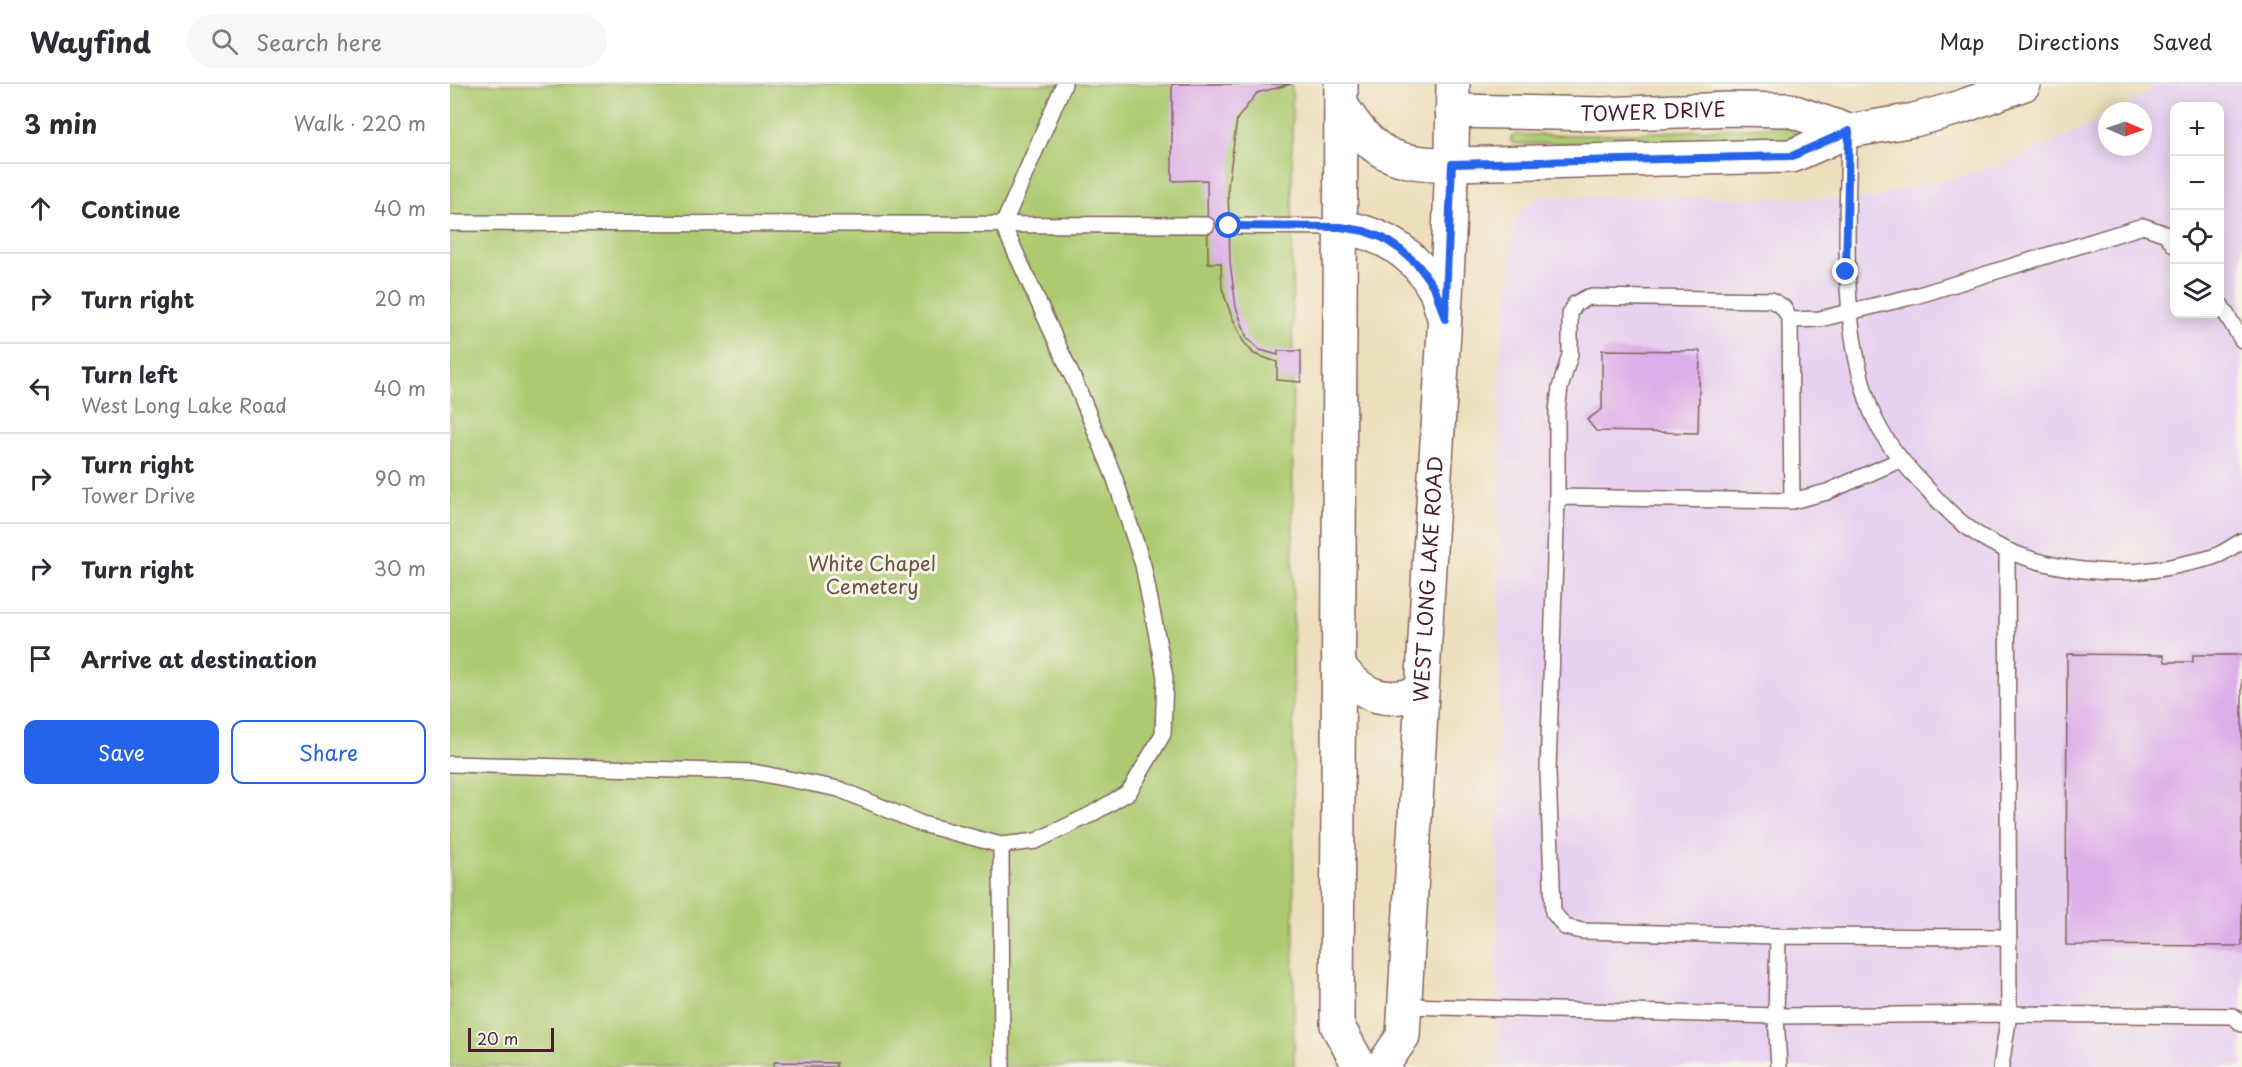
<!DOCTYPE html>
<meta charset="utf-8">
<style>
:root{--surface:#fff;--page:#f7f7f7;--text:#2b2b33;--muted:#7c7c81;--line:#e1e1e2;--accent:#2563eb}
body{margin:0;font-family:"Playpen Sans",sans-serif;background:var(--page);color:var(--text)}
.controls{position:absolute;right:18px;top:18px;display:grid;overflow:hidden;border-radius:12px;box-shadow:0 3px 15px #0003}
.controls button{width:54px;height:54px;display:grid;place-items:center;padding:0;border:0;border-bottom:2px solid var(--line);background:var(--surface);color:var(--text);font:30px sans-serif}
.compass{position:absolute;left:1648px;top:18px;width:54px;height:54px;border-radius:50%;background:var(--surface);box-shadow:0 3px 15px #0003;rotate:92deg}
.scale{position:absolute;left:18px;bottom:15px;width:86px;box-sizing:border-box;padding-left:6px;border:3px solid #4a1f2b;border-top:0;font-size:16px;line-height:21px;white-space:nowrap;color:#4a1f2b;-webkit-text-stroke:4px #f7f3e8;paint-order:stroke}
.stop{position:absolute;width:18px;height:18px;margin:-14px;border:4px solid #2563eb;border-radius:50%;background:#fff}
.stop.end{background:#2563eb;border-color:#fff;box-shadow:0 2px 6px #0008}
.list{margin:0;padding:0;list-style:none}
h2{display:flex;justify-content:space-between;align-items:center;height:78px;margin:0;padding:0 24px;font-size:26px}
h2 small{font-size:20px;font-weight:400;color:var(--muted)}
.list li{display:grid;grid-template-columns:39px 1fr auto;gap:18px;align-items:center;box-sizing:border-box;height:90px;padding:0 24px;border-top:2px solid var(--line)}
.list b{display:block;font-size:22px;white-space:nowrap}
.list p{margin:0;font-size:20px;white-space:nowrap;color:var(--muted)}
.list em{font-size:20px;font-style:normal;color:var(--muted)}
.actions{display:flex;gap:12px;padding:18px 24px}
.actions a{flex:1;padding:14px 0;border:2px solid var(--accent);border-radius:12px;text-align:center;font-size:21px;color:var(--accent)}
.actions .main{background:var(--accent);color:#fff}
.icon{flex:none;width:33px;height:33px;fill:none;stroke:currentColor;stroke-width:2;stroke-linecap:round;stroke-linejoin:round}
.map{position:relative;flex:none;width:1792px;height:983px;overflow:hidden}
header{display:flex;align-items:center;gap:36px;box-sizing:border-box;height:84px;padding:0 30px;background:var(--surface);border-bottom:2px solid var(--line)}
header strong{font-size:28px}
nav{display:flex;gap:33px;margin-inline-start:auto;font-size:21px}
.search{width:420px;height:54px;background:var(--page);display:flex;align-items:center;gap:15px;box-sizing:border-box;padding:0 21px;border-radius:33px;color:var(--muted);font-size:22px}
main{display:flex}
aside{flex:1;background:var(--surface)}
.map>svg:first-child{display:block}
.built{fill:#e6d2f0;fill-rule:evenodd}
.green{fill:#adca71;stroke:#7c744e;stroke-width:1.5}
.building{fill:#ddaee9}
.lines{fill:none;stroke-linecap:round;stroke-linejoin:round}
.service-casing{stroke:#83625e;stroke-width:18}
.tertiary-casing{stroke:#83625e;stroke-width:36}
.secondary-casing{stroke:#83625e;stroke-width:36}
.service{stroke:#fff;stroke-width:15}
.tertiary{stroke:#fff;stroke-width:33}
.secondary{stroke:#fff;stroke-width:33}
.route{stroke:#2563eb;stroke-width:8}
.labels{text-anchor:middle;stroke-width:6;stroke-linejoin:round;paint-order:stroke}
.street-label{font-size:20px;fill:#4a1f2b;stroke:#f7f3e8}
.park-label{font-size:20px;fill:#685240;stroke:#f7f3e8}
</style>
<header>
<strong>Wayfind</strong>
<div class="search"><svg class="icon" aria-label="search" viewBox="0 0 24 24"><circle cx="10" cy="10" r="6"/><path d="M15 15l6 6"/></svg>Search here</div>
<nav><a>Map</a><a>Directions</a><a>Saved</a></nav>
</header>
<main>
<aside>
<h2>3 min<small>Walk · 220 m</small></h2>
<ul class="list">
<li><svg class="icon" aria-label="ahead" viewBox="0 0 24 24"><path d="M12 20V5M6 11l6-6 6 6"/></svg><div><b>Continue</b></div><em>40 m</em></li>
<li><svg class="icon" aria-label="right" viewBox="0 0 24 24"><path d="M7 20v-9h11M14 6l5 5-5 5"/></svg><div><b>Turn right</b></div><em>20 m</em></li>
<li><svg class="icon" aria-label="left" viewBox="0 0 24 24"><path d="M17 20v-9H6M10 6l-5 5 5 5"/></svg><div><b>Turn left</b><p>West Long Lake Road</p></div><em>40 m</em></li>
<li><svg class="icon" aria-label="right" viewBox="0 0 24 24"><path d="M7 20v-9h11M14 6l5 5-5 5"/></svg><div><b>Turn right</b><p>Tower Drive</p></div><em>90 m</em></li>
<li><svg class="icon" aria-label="right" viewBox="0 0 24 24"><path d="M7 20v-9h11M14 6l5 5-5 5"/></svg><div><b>Turn right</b></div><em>30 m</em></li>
<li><svg class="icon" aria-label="arrive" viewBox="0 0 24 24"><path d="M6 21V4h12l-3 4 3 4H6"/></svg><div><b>Arrive at destination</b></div></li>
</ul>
<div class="actions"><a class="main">Save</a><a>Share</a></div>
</aside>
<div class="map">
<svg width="1792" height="983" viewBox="0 0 1792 983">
<rect width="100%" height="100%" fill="#f7f3e8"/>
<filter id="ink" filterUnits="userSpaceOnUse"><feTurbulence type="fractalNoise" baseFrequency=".0167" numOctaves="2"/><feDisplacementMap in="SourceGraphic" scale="12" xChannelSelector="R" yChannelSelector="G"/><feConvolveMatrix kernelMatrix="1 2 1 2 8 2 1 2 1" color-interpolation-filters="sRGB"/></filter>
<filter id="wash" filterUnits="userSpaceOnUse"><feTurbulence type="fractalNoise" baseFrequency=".008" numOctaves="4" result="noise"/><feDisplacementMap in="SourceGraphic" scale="24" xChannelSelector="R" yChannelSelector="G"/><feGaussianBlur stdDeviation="1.35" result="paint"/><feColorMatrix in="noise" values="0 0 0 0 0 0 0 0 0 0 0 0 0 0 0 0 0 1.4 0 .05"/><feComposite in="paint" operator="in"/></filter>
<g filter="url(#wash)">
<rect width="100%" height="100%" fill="#eddfbc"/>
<path class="built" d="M1710,0H1792V983H1047L1050,263L1061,184L1063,141L1074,123L1092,112L1424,115L1446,106L1500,95L1568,74L1657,33V63H1693V27H1667ZM1724,22H1770V230H1724Z"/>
<path class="green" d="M0,0H842L844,983H0Z
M1339,42L1345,46L1344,52L1339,56L1066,60L1061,58V53L1065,51H1143Z"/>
<g id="blocks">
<path class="building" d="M722,0H841L807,9L787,35L778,102L780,178L786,223L797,254L810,266L828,271V267H851V298L827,296V278L804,270L793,257L780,228L772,204L771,179H758L757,96L722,97Z
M1152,266L1250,267L1248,349L1146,347L1137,336L1152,325Z
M1617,570L1714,571L1715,578H1743V571H1792V862L1616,861Z
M324,978L386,979V983H324Z"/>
</g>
</g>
<g filter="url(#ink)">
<use href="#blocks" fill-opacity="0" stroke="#83625e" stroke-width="1.5"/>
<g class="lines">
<g class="service-casing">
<path id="service" d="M1399,47C1398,138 1389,230 1418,318C1427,348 1449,375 1470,397C1484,412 1497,427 1512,439C1571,487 1666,498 1738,479C1748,477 1759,475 1768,471C1776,467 1784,462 1792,457
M0,139L757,141
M779,142L891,143
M1770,220L1792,256
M1340,236L1342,417
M1107,413L1342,417L1377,408L1450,376
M0,680L303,688L389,705L472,740L551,761L586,757L640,731L679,708L713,650L715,593L693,481L665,395L629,307L553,141L614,0
M551,761L552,983
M1328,852L1326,932L1329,983
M1559,853L1328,852L1132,847L1115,843L1103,828L1098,687L1107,413V327L1110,304L1120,271V230L1125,220L1138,213L1321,216L1333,223L1340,236L1370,235L1469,211L1693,142L1716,150L1724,161
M955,922L1326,932L1559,930L1557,466
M1551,983L1559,930L1783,932L1792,940"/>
</g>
<g class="tertiary-casing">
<g id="tertiary">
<path id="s1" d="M1002,27L1152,30L1281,25L1339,26L1399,47"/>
<path d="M1002,80L1342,72L1399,47L1464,36L1508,24L1574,0"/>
</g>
</g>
<g class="secondary-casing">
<g id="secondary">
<path d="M891,0L887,941L910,983"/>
<path d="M891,20C921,70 944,81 1002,80"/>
<path d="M891,143C931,149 963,167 984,204C988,211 990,222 993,230"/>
<path d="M889,582C914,614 933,619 972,609"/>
<path id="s2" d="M932,983L953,952C963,796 969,639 979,483C989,322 1002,161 1003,0"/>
</g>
</g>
<use href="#service" class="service"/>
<use href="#tertiary" class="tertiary"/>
<use href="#secondary" class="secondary"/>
</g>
</g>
<g class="lines" filter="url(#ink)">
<path class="route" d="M779,142L891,143L914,147L933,154L951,166L968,181L985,205L995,235L1002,80L1342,72L1399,47L1396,188"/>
</g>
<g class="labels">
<g class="street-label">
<text dy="7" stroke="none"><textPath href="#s1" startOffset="201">TOWER DRIVE</textPath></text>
<text dy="7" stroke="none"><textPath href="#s2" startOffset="495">WEST LONG LAKE ROAD</textPath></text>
</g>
<g class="park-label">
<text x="422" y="487">White Chapel<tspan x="422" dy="23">Cemetery</tspan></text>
</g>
</g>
</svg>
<div class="controls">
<button>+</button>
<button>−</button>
<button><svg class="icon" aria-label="locate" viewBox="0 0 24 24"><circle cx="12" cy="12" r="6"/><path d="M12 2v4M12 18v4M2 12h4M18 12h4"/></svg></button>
<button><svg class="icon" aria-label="layers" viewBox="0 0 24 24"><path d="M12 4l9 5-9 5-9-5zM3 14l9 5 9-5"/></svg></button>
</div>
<svg class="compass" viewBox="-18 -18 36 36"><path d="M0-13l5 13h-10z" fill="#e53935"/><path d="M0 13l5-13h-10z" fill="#7c7c81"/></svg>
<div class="scale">20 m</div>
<div class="stop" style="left:779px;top:142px"></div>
<div class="stop end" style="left:1396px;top:188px"></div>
</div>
</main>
